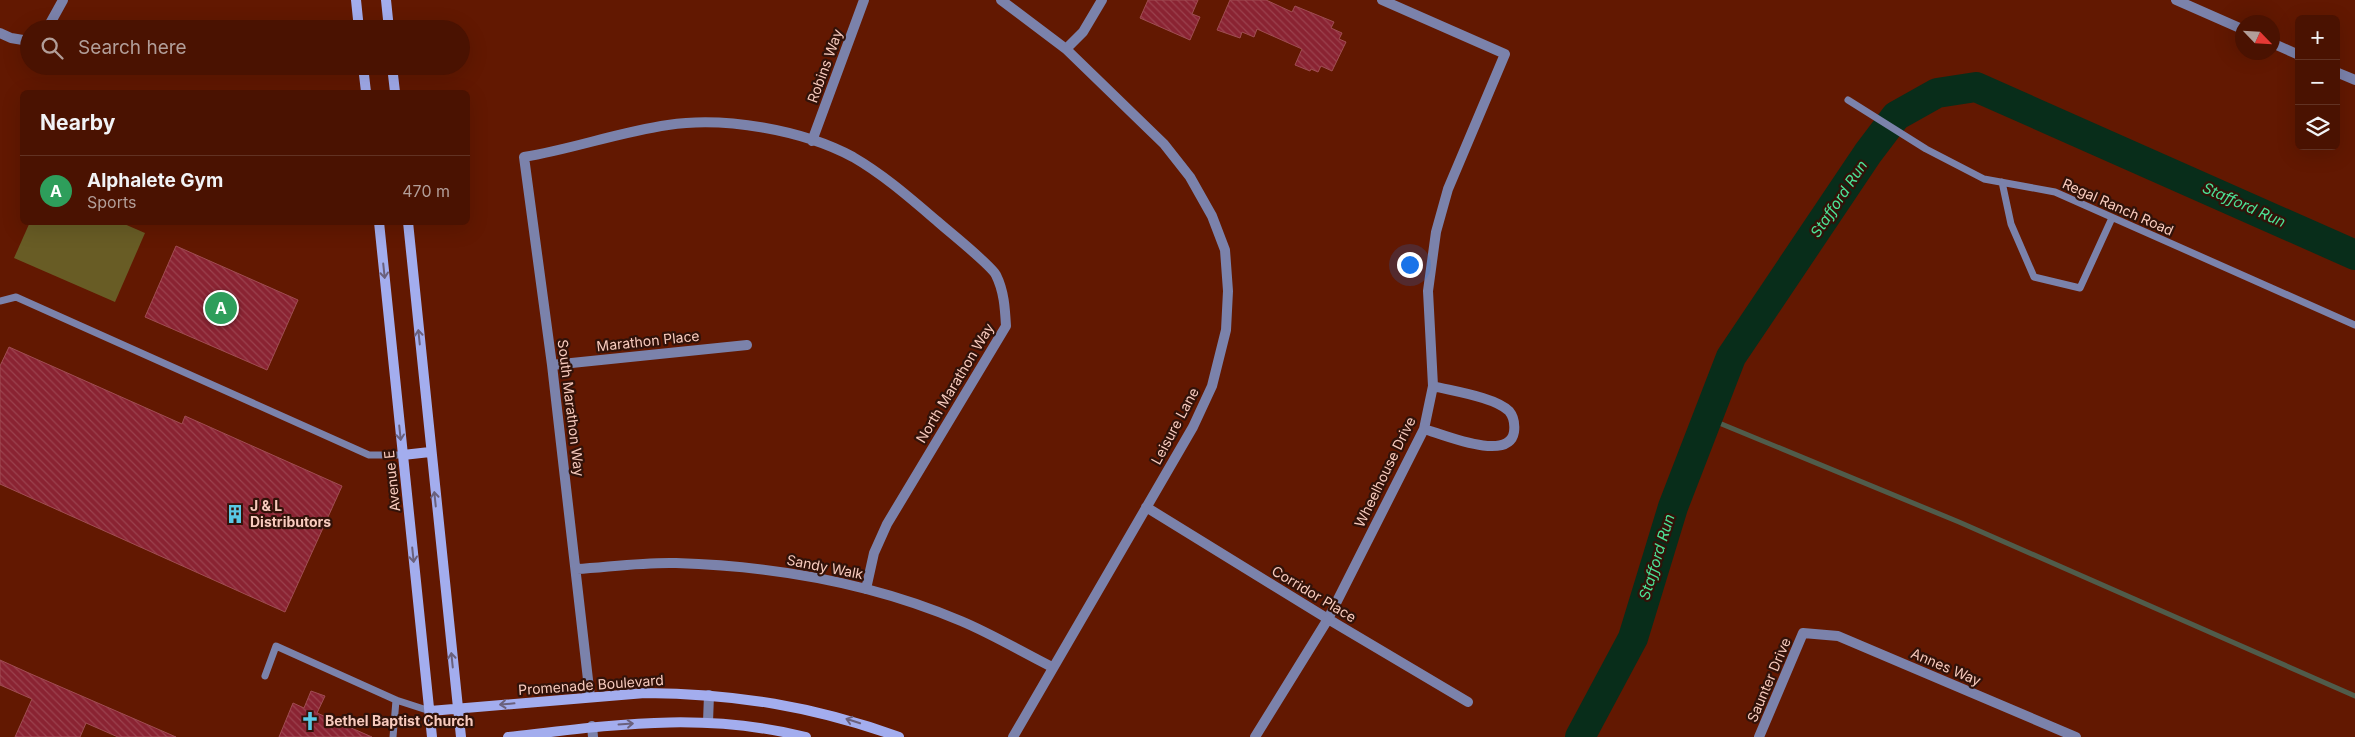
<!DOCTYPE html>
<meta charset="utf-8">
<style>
:root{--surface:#4a1201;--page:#542010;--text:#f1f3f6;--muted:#b29e99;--line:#613223;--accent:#59c8e4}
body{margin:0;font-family:Inter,sans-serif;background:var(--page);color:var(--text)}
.controls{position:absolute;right:15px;top:15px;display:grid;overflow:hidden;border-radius:8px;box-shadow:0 5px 20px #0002}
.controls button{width:45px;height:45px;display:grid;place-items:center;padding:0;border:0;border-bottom:1px solid var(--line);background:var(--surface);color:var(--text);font:25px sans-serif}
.compass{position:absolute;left:2235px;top:15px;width:45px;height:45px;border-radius:50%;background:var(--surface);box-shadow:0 5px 20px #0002;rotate:115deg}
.you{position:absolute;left:1409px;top:264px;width:18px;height:18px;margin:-12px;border:4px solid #fff;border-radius:50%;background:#1a73e8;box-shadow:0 0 0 8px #1a73e833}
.badge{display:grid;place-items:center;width:32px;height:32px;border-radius:50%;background:var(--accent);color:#fff;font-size:16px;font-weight:700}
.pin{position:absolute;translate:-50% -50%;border:2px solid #fff;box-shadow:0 1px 5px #0006}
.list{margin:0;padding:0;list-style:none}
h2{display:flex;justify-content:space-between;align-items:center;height:65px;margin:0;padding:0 20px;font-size:21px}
h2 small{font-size:16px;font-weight:400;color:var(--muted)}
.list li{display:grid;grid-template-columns:32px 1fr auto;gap:15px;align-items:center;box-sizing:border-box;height:70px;padding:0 20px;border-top:1px solid var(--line)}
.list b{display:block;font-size:19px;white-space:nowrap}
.list p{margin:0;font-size:16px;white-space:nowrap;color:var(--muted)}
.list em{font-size:16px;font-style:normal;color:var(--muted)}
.icon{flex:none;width:28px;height:28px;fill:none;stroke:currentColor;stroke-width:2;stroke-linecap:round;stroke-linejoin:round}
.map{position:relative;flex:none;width:2355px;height:737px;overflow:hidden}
.search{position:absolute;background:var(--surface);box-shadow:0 5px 20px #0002;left:20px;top:20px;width:450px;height:55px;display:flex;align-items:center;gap:12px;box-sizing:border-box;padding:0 18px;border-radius:28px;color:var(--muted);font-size:19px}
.panel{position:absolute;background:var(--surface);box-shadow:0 5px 20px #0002;left:20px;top:90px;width:450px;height:135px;border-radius:8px}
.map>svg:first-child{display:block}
.pitch{fill:#685c25}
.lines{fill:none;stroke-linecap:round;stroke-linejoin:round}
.stream{stroke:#505c4b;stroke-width:5}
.river{stroke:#082d1a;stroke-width:30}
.building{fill:url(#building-back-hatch);stroke:#a04d53}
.lane{stroke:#7b82ab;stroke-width:7}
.street{stroke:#7b82ab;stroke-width:10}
.secondary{stroke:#a3adee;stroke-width:10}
.oneway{stroke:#6a607c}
.labels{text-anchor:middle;stroke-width:4.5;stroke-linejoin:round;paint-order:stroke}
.street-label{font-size:14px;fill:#f8cbbe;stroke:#321209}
.poi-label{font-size:14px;font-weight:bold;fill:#f8cbbe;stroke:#321209;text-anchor:start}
.water-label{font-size:15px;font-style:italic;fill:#4ce296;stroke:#321209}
</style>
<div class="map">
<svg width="2355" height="737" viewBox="0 0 2355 737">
<defs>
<pattern id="building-back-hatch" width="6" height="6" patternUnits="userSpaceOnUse" patternTransform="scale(1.25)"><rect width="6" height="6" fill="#8a2332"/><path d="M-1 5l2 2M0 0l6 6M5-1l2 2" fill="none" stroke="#9b424e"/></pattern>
</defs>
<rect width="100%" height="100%" fill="#621801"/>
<path class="pitch" d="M30,222L122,223L145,233L115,302L14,258Z"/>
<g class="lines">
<path class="stream" d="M1707,418L1959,522L2355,696"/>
<path class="river" d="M1580,737L1633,638L1673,507L1731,357L1868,153L1896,116L1937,93L1976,87L2355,255"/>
</g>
<path class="building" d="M1148,0H1198L1192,14L1200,17L1190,40L1140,18Z
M1230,0H1266L1292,12L1295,6L1334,22L1331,28L1342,33L1339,39L1346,42L1332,71L1321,66L1318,72L1311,69L1310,71L1295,65L1302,49L1257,29L1254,37L1242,32L1240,38L1217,30Z
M176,246L298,300L267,370L145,317Z
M9,347L182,424L185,416L342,486L285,612L0,484V366Z
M0,660L31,674L176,737H118L86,723L80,737H15L32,699L0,685Z
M311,691L325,696L317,713L372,737H279L293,703L304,708Z"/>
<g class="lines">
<path class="lane" d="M1848,100L1926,149L1984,179L2055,192L2355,325
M2002,182L2011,224L2034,277L2080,288L2112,218
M0,301L16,297L369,455H403
M265,676L276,646L396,700L430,711
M393,737L396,700"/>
<path class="street" d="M1001,0L1066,49L1164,144L1190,177L1212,216L1225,250L1228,291L1226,330L1212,386L1193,427L1013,737
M2176,0L2242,29
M47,29L63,0
M0,33L11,38L29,41
M2272,43L2299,55
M1066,49L1083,32L1102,0
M2336,72L2355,80
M812,141L864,0
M552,365L747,345
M1424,429C1442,434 1509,463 1514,432C1515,424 1514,417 1509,411C1495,397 1452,391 1433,386
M1146,507L1328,619L1468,702
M577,569C609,567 643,562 676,563C772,566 872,583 961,621C992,634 1022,652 1052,667
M590,697L552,365L524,157C573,149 619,132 668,125C724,116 803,130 853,157C884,175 910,198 937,221C948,231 991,265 996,275C1004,291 1005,308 1006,326L887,524L874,553L866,589
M708,722L709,695
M592,726L593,737
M1255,737L1328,619L1424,429L1433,386L1428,291L1436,232L1448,189L1505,54L1382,0
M1759,737L1803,633L1838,636L2076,737"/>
<path class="secondary" d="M356,0L359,29
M386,0L389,29
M363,66L366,92
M392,66L395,92
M379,222L432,737
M408,222L461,737
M403,455L430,452
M430,711L645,693C737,694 813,706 899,737
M508,737C613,725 701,711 806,737"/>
</g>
<defs><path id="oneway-shaft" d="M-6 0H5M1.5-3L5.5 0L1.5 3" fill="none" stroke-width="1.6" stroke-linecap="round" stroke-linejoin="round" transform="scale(1.25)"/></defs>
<g class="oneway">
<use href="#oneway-shaft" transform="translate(384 271) rotate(84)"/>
<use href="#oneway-shaft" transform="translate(419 337) rotate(-96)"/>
<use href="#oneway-shaft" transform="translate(400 433) rotate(84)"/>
<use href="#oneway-shaft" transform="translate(435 499) rotate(-96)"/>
<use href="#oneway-shaft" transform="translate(413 555) rotate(84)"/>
<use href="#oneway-shaft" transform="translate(452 660) rotate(-96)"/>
<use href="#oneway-shaft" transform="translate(507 704) rotate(175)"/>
<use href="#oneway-shaft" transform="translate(853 721) rotate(-162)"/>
<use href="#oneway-shaft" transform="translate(626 724) rotate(-4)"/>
</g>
<defs>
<g id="building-bare" transform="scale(1.5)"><path d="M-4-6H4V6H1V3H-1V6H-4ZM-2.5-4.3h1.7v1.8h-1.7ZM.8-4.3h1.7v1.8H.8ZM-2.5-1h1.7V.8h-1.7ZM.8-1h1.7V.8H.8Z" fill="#59c8e4" stroke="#321209" stroke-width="2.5" paint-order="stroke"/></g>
<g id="church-bare" transform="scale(1.5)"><path d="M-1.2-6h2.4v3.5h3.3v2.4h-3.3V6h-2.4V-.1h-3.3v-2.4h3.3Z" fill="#59c8e4" stroke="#321209" stroke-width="2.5" paint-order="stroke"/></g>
</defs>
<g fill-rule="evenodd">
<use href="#building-bare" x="235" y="514"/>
<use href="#church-bare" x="310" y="721"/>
</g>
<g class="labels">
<g class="street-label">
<text transform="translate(825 66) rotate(-70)" y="5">Robins Way</text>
<text transform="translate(2118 207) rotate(24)" y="5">Regal Ranch Road</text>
<text transform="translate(648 341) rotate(-6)" y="5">Marathon Place</text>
<text transform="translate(955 383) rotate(-59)" y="5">North Marathon Way</text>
<text transform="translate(571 408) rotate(83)" y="5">South Marathon Way</text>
<text transform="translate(1175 426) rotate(-62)" y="5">Leisure Lane</text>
<text transform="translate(1385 472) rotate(-64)" y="5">Wheelhouse Drive</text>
<text transform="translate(392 481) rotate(-96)" y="5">Avenue E</text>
<text transform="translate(825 567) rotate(11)" y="5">Sandy Walk</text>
<text transform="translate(1314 594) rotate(31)" y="5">Corridor Place</text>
<text transform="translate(1946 667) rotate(23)" y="5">Annes Way</text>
<text transform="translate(1769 680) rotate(-67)" y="5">Saunter Drive</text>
<text transform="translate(591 685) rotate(-4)" y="5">Promenade Boulevard</text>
</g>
<g class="poi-label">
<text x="250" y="511">J &amp; L<tspan x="250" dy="16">Distributors</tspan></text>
<text x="325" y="726">Bethel Baptist Church</text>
</g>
<g class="water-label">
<text transform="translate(1839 199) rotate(-56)" y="5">Stafford Run</text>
<text transform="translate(2244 205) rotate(24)" y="5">Stafford Run</text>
<text transform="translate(1657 557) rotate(-73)" y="5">Stafford Run</text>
</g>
</g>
</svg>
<div class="controls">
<button>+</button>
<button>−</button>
<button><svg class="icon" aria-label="layers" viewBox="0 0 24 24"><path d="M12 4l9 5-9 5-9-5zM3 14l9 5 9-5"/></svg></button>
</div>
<svg class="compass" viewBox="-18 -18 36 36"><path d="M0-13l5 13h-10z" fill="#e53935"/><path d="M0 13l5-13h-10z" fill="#b29e99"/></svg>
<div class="you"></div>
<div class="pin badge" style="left:221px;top:308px;background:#2e9e5b">A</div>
<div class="search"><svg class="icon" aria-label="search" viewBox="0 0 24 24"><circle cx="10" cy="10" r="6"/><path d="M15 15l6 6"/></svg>Search here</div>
<section class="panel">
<h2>Nearby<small></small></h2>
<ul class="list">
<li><span class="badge" style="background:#2e9e5b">A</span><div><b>Alphalete Gym</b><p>Sports</p></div><em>470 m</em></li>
</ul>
</section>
</div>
